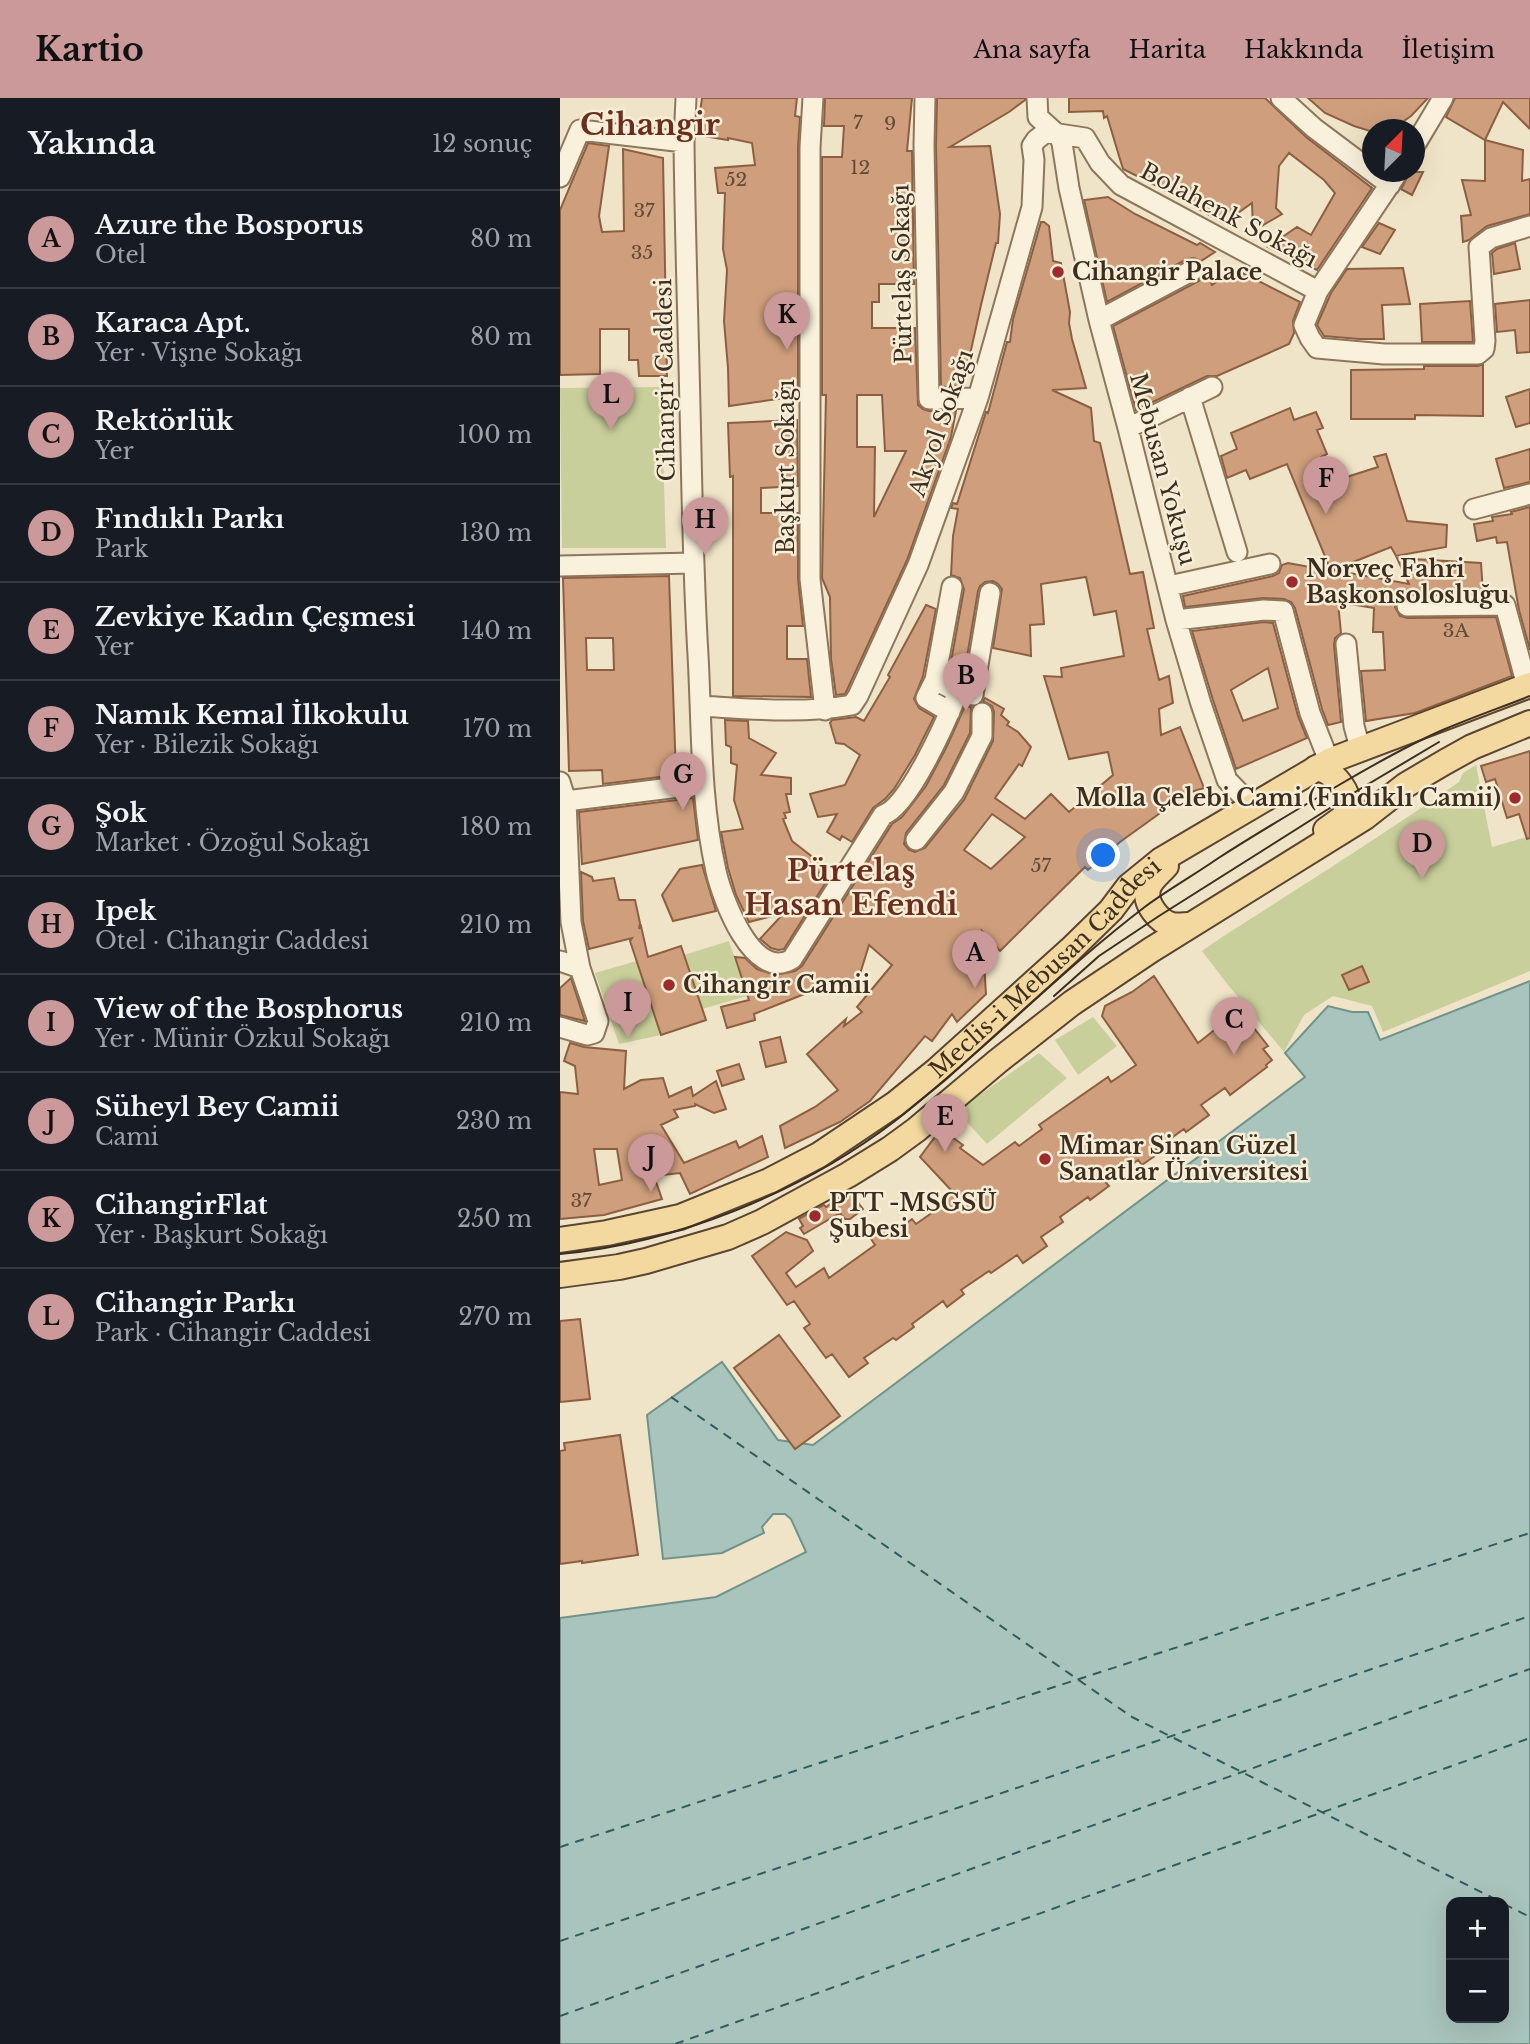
<!DOCTYPE html>
<html lang="tr">
<meta charset="utf-8">
<style>
:root{--surface:#171b24;--page:#242831;--text:#f1f3f6;--muted:#9ea1a6;--line:#363941;--accent:#cc999b}
body{margin:0;font-family:"Libre Baskerville",serif;background:var(--page);color:var(--text)}
.controls{position:absolute;right:21px;bottom:21px;display:grid;overflow:hidden;border-radius:14px;box-shadow:0 7px 28px #0002}
.controls button{width:63px;height:63px;display:grid;place-items:center;padding:0;border:0;border-bottom:2px solid var(--line);background:var(--surface);color:var(--text);font:35px sans-serif}
.compass{position:absolute;left:802px;top:21px;width:63px;height:63px;border-radius:50%;background:var(--surface);box-shadow:0 7px 28px #0002;rotate:24deg}
.you{position:absolute;left:544px;top:758px;width:24px;height:24px;margin:-18px;border:5px solid #fff;border-radius:50%;background:#1a73e8;box-shadow:0 0 0 10px #1a73e833}
.badge{display:grid;place-items:center;width:46px;height:46px;border-radius:50%;background:var(--accent);color:#111;font-size:23px;font-weight:700}
.pin{position:absolute;translate:-50% -58px;filter:drop-shadow(0 2px 4px #0008)}
.pin::after{content:'';position:absolute;top:37px;width:24px;height:21px;background:inherit;clip-path:polygon(0 0,100% 0,50% 100%)}
.list{margin:0;padding:0;list-style:none}
h2{display:flex;justify-content:space-between;align-items:center;height:91px;margin:0;padding:0 28px;font-size:30px}
h2 small{font-size:23px;font-weight:400;color:var(--muted)}
.list li{display:grid;grid-template-columns:46px 1fr auto;gap:21px;align-items:center;box-sizing:border-box;height:98px;padding:0 28px;border-top:2px solid var(--line)}
.list b{display:block;font-size:26px;white-space:nowrap}
.list p{margin:0;font-size:23px;white-space:nowrap;color:var(--muted)}
.list em{font-size:23px;font-style:normal;color:var(--muted)}
.map{position:relative;flex:none;width:970px;height:1946px;overflow:hidden}
header{display:flex;align-items:center;gap:42px;box-sizing:border-box;height:98px;padding:0 35px;background:var(--accent);color:#111}
header strong{font-size:33px}
nav{display:flex;gap:38px;margin-inline-start:auto;font-size:24px}
main{display:flex}
aside{flex:1;background:var(--surface)}
.map>svg:first-child{display:block}
.green{fill:#c9cf9b}
.water{fill:#a9c4bc;stroke:#6f938a;stroke-width:2;fill-rule:evenodd}
.lines{fill:none;stroke-linecap:round;stroke-linejoin:round}
.ferry{stroke:#2f5d5a;stroke-width:2;stroke-dasharray:9 7;stroke-linecap:butt}
.building{fill:#cf9f7d;stroke:#8d5f41;stroke-width:2;fill-rule:evenodd}
.minor-casing{stroke:#8d765c;stroke-width:23}
.major-casing{stroke:#5b4430;stroke-width:28}
.minor{stroke:#faf1dc;stroke-width:19}
.major{stroke:#f3d9a0;stroke-width:24}
.tram{stroke:#3d2e20;stroke-width:2}
.poi-dot{fill:#9e2a2b;stroke:#f7eed8;stroke-width:2.5}
.labels{text-anchor:middle;stroke-width:5;stroke-linejoin:round;paint-order:stroke}
.number-label{font-size:19px;fill:#624a37}
.street-label{font-size:23px;fill:#3d2e20;stroke:#f7eed8}
.poi-label{font-size:23px;font-weight:bold;fill:#3d2e20;stroke:#f7eed8;text-anchor:start}
.district-label{font-size:30px;font-weight:bold;fill:#6b2e1e;stroke:#f7eed8}
</style>
<header>
<strong>Kartio</strong>
<nav><a>Ana sayfa</a><a>Harita</a><a>Hakkında</a><a>İletişim</a></nav>
</header>
<main>
<aside>
<h2>Yakında<small>12 sonuç</small></h2>
<ul class="list">
<li><span class="badge">A</span><div><b>Azure the Bosporus</b><p>Otel</p></div><em>80 m</em></li>
<li><span class="badge">B</span><div><b>Karaca Apt.</b><p>Yer · Vişne Sokağı</p></div><em>80 m</em></li>
<li><span class="badge">C</span><div><b>Rektörlük</b><p>Yer</p></div><em>100 m</em></li>
<li><span class="badge">D</span><div><b>Fındıklı Parkı</b><p>Park</p></div><em>130 m</em></li>
<li><span class="badge">E</span><div><b>Zevkiye Kadın Çeşmesi</b><p>Yer</p></div><em>140 m</em></li>
<li><span class="badge">F</span><div><b>Namık Kemal İlkokulu</b><p>Yer · Bilezik Sokağı</p></div><em>170 m</em></li>
<li><span class="badge">G</span><div><b>Şok</b><p>Market · Özoğul Sokağı</p></div><em>180 m</em></li>
<li><span class="badge">H</span><div><b>Ipek</b><p>Otel · Cihangir Caddesi</p></div><em>210 m</em></li>
<li><span class="badge">I</span><div><b>View of the Bosphorus</b><p>Yer · Münir Özkul Sokağı</p></div><em>210 m</em></li>
<li><span class="badge">J</span><div><b>Süheyl Bey Camii</b><p>Cami</p></div><em>230 m</em></li>
<li><span class="badge">K</span><div><b>CihangirFlat</b><p>Yer · Başkurt Sokağı</p></div><em>250 m</em></li>
<li><span class="badge">L</span><div><b>Cihangir Parkı</b><p>Park · Cihangir Caddesi</p></div><em>270 m</em></li>
</ul>
</aside>
<div class="map">
<svg width="970" height="1946" viewBox="0 0 970 1946">
<rect width="100%" height="100%" fill="#f0e4c8"/>
<path class="green" d="M101,289L106,450H2L0,290Z
M916,667L932,749L970,738V873L823,934L812,908L773,898L744,917L724,954L668,887L642,853C668,834 696,818 723,800C783,762 841,724 899,684L903,675Z
M169,843L187,898L142,911L124,857Z
M77,863L101,937L59,946L35,875Z
M533,919L557,948L518,977L495,942Z
M479,955L507,980L427,1046L397,1013Z"/>
<path class="water" d="M970,883V1946H0V1520L156,1499L246,1454L231,1421L225,1416H213L202,1429L204,1435L162,1455L103,1461L87,1317L162,1264L218,1342L253,1347L745,979L725,955L768,908L792,914H808L820,942ZM891,1804H944V1920H891Z"/>
<g class="lines">
<path class="ferry" d="M111,1299L572,1619L941,1804
M0,1749L970,1435
M944,1806L970,1819
M0,1843L970,1518
M0,1918L970,1571
M115,1946L970,1640"/>
</g>
<path class="building" d="M142,0H237L235,18L240,19L238,49V298L169,308L168,270L164,223L167,172L163,151L165,95H158L155,70L195,67L192,45L168,40V42L137,37Z
M265,0H352L347,53H352L354,186H319V204H312V230H355L358,307L363,311L369,313H396L391,339L347,462L287,592L285,596L276,597L271,561L270,499L262,480L266,297H262V59H282L284,28H264ZM297,297H322L325,353H346L314,419L315,349H297Z
M377,0H465V2L449,14L390,49L430,48L440,116L438,145H436L421,207L403,288L381,289L376,48Z
M509,0H705L746,39L812,90L757,172L708,149L737,129L751,137L775,95L764,82L729,55L719,68L716,110L722,116L693,133L692,105L664,125L597,88L563,71L547,18L544,20L543,13L509,14Z
M748,0H868L851,18L834,30L813,32V34L794,28L765,15Z
M895,0H970V31L943,4L925,42L886,19Z
M925,42L963,52L962,83L970,81V116L927,128L909,142L903,144L901,118L911,117L902,82L925,83Z
M28,45L49,48L39,118L42,134L64,133L63,51L103,60L107,278H79L78,262H69V231H40V276L0,277V112Z
M850,74H863L852,97L841,91Z
M548,99L575,116L637,147L640,145L655,154L641,163L634,160L627,161L547,204L524,102Z
M481,124H484L489,128L493,163L501,165L510,214L509,225L512,241L526,290L492,292L531,310L534,343L540,345L570,476L583,474L594,530L587,531L599,582L609,578L613,605L599,611L601,637L620,629L644,690L628,695L560,744L528,772L525,769L440,853L422,833L426,896L397,924L392,916L372,943L365,938L310,1003L280,1024L225,1050L220,1028L255,1009L278,992L247,956L286,921L284,928L302,914L297,909L332,867L309,847L295,892L271,881L257,891L194,916L195,922L167,930L161,909L189,902L175,859L185,860L197,871L215,877L235,873L242,868L332,726L342,719L366,688L387,648L405,608L411,609L410,635L384,687L346,735L344,746L349,752L355,754L365,750L404,702L433,643L434,614L432,608L423,603L425,600L444,611L441,617L449,624L447,627L458,634L471,649L462,668L459,666L435,700L465,721L491,696L509,714L553,677L548,654L509,661L484,578L502,579L501,570L564,558L556,513L534,517L526,479L481,486L484,526L470,527L471,558L433,550L442,491L438,486L433,483L425,484L420,488L418,493L403,583L389,575L404,491L400,480L391,477L393,438L398,411L391,410L393,405L397,406L426,314L428,315L447,244H450L453,221ZM432,716L465,739L431,771L404,752Z
M819,125L835,132L820,156L802,149Z
M955,145L960,171L934,176L932,155L937,151Z
M843,170L850,206L822,207L824,241H799L764,238L757,227L771,195L787,171Z
M675,171L740,204L733,223L734,235L729,246L657,278H647L576,312L553,228L639,183L643,179L645,173L652,187Z
M970,202V254L957,255L955,232L937,234L935,206Z
M910,203L913,244H862L860,206Z
M923,266V318L855,317V321H791V272L864,271V268H918Z
M970,291V325L956,329L946,299Z
M730,310L734,322L756,314L763,330L757,332L767,356L761,359L771,384L818,369L814,359L826,356L847,423L887,427L886,449L836,458L831,449L773,472L849,486L837,460L921,465L923,495L846,496L837,501L835,509L840,518L847,520L936,519L952,578L855,615L806,623L801,573L825,572L823,534H813L814,510L778,504L781,535L775,540L774,547L781,624L768,627L762,611L735,510L731,504L724,501L703,500L625,509L623,498L713,478L719,475L722,467L728,465L771,473L727,366L690,381L686,372L667,380L661,358L677,351L671,335Z
M237,322L238,388L201,390V415H238V481L243,528H227V561H247L251,599L173,598V378L170,379L168,325Z
M970,351V384L944,390L936,361Z
M970,409V552L959,512L947,444L937,445L936,439L917,443L914,426L933,423L932,419L952,416L951,414Z
M109,478L116,677L43,686L42,672L9,673L3,480ZM26,540H53L54,572H27Z
M366,507L376,511L363,578L354,601L359,610L374,619L355,657L334,691L325,701L313,710L292,744L282,738L280,742L267,734L277,716L258,719L250,696L285,687L300,657L284,646L276,645L270,625L272,622L296,619L304,623L330,579L328,577Z
M704,524L713,525L738,618L747,640L676,671L653,602L632,533ZM708,570L718,610L683,623L671,592Z
M165,622L188,623L189,640L216,655L201,677L231,680V696H226L230,714L224,715L226,720L223,721L232,743L264,768L257,777L266,784L224,851L218,852L211,850L200,841L224,815L189,824L176,797L168,770L161,734L183,731L174,702L177,667L171,665V649L166,647Z
M970,653V740L967,741L959,716L947,720L935,681L926,684L921,668Z
M133,700L138,742L22,766L19,714Z
M142,767L156,813L113,823L102,797L120,771Z
M21,774L32,779L33,783L54,780L59,802H75L80,825L79,831L81,828L88,859L121,848L146,922L101,937L70,843L72,840L29,851L23,823Z
M802,868L809,884L789,892L782,877Z
M594,878L638,945L676,915L689,932L693,929L708,948L703,951L712,962L706,967L707,969L670,997L665,990L641,1007L649,1017L626,1034L624,1031L596,1051L599,1055L582,1067L578,1062L546,1085L549,1088L530,1102L528,1099L500,1119L503,1124L481,1139L487,1148L463,1165L457,1157L431,1175L429,1173L401,1192L404,1196L387,1209L383,1203L352,1226L354,1229L336,1242L333,1240L304,1260L308,1265L289,1279L272,1256L266,1260L244,1230L250,1226L234,1203L227,1207L192,1158L226,1134L247,1142L253,1153L226,1175L236,1189L264,1170L269,1180L315,1147L309,1138L324,1127L331,1136L352,1121L356,1126L386,1105L382,1099L391,1092L360,1059L381,1031L403,1047L400,1050L423,1067L455,1044L459,1048L482,1031L479,1027L548,979L551,984L576,967L542,918L545,908L572,894Z
M11,880L25,923L0,917V890Z
M220,939L226,964L206,969L200,944Z
M10,945L24,949L66,953L64,991L81,982L103,980L109,999L131,989L133,998L156,983L166,1011L154,1015L135,1006V1008L114,1012L118,1019L101,1027L124,1065L176,1043L179,1050L202,1038L208,1059L130,1096L120,1075L94,1078L102,1101L44,1117L0,1121V994L18,996L15,968L4,963ZM34,1051H57L62,1082L39,1087Z
M179,966L184,981L162,988L157,973Z
M289,1093L303,1111L290,1121H285L280,1115L244,1136L240,1130L243,1128L239,1121L264,1107L266,1109Z
M20,1221L30,1301L0,1304V1223Z
M219,1237L280,1318L235,1351L174,1270Z
M60,1337L78,1457L22,1465V1463L0,1466V1353L5,1352L4,1345Z"/>
<g class="lines">
<g class="minor-casing">
<path id="minor" d="M126,0L124,44C125,132 128,221 130,309C132,392 133,474 138,557C142,629 140,702 156,773C162,800 193,885 232,861L323,717C349,709 387,621 398,594
M253,0L250,49V481L265,612
M365,0L364,48L369,301L418,300
M477,0L478,19L499,38L502,45L509,90L539,222L568,330L616,522L641,606L667,682L693,709
M721,0L754,30L830,87
M855,47L883,0
M838,74L758,193L744,227L750,240L757,250L824,256H918L924,251L925,243L919,149L931,140L970,128
M0,79L20,32L124,44
M539,222L633,172
M630,299L677,454
M568,330L652,289
M914,411L970,396
M0,468L133,465
M609,488L710,466
M847,508L945,507L967,588
M616,522L704,512L723,513L750,615L769,663
M786,546L794,628L800,650
M375,582L398,594L413,597L430,495
M141,608C191,611 242,616 292,607L298,598L358,467L418,300L472,109L474,62L472,48L476,42L486,34L525,40L540,65L561,87L758,193
M390,614L366,600L375,582L392,489
M0,684L6,703L11,824L20,870L38,923L34,935L27,937L0,929
M0,700L6,703L143,686
M356,742L394,694L422,638V615
M0,863L20,870"/>
</g>
<g class="major-casing">
<g id="major">
<path d="M756,670C773,673 785,688 789,705L784,719L766,732"/>
<path d="M606,768C600,775 590,782 588,791C584,805 599,824 612,827C618,828 624,827 630,827"/>
<path id="s1" d="M0,1142L47,1135L120,1119L209,1083L259,1057L335,1006L377,972L510,852L551,812L569,788L601,762L769,663L970,587"/>
<path d="M0,1177L59,1169L86,1163L168,1139L202,1124L288,1077L330,1051L356,1032L438,963L512,905L591,852L805,719L846,687L885,664L912,649L970,625"/>
</g>
</g>
<use href="#minor" class="minor"/>
<use href="#major" class="major"/>
<path class="tram" d="M494,898L539,858L599,818L800,691L879,644
M0,1156C117,1145 242,1094 335,1023C422,955 498,875 586,808C609,791 634,777 657,761C697,735 738,711 779,687C813,667 848,647 885,631C913,619 942,609 970,598"/>
</g>
<g class="poi-dot">
<circle cx="498" cy="174" r="7"/>
<circle cx="732" cy="484" r="7"/>
<circle cx="955" cy="700" r="7"/>
<circle cx="109" cy="887" r="7"/>
<circle cx="485" cy="1061" r="7"/>
<circle cx="255" cy="1118" r="7"/>
</g>
<g class="labels">
<g class="number-label">
<text x="298" y="31">7</text>
<text x="330" y="32">9</text>
<text x="300" y="76">12</text>
<text x="176" y="88">52</text>
<text x="84" y="119">37</text>
<text x="82" y="161">35</text>
<text x="896" y="539">3A</text>
<text x="481" y="774">57</text>
<text x="21" y="1109">37</text>
</g>
<g class="street-label">
<text transform="translate(669 117) rotate(28)" y="8">Bolahenk Sokağı</text>
<text transform="translate(342 176) rotate(-91)" y="8">Pürtelaş Sokağı</text>
<text transform="translate(105 282) rotate(-91)" y="8">Cihangir Caddesi</text>
<text transform="translate(381 325) rotate(-71)" y="8">Akyol Sokağı</text>
<text transform="translate(226 369) rotate(-90)" y="8">Başkurt Sokağı</text>
<text transform="translate(603 371) rotate(75)" y="8">Mebusan Yokuşu</text>
<text dy="8" stroke="none"><textPath href="#s1" startOffset="569">Meclis-i Mebusan Caddesi</textPath></text>
</g>
<g class="poi-label">
<text x="512" y="182">Cihangir Palace</text>
<text x="746" y="479">Norveç Fahri<tspan x="746" dy="26">Başkonsolosluğu</tspan></text>
<text x="941" y="708" text-anchor="end">Molla Çelebi Cami (Fındıklı Camii)</text>
<text x="123" y="895">Cihangir Camii</text>
<text x="499" y="1056">Mimar Sinan Güzel<tspan x="499" dy="26">Sanatlar Üniversitesi</tspan></text>
<text x="269" y="1113">PTT -MSGSÜ<tspan x="269" dy="26">Şubesi</tspan></text>
</g>
<g class="district-label">
<text x="90" y="37">Cihangir</text>
<text x="291" y="783">Pürtelaş<tspan x="291" dy="34">Hasan Efendi</tspan></text>
</g>
</g>
</svg>
<div class="controls">
<button>+</button>
<button>−</button>
</div>
<svg class="compass" viewBox="-18 -18 36 36"><path d="M0-13l5 13h-10z" fill="#e53935"/><path d="M0 13l5-13h-10z" fill="#9ea1a6"/></svg>
<div class="you"></div>
<div class="pin badge" style="left:415px;top:890px">A</div>
<div class="pin badge" style="left:406px;top:613px">B</div>
<div class="pin badge" style="left:674px;top:957px">C</div>
<div class="pin badge" style="left:862px;top:781px">D</div>
<div class="pin badge" style="left:385px;top:1054px">E</div>
<div class="pin badge" style="left:766px;top:416px">F</div>
<div class="pin badge" style="left:123px;top:712px">G</div>
<div class="pin badge" style="left:145px;top:457px">H</div>
<div class="pin badge" style="left:68px;top:940px">I</div>
<div class="pin badge" style="left:91px;top:1094px">J</div>
<div class="pin badge" style="left:227px;top:252px">K</div>
<div class="pin badge" style="left:51px;top:332px">L</div>
</div>
</main>
